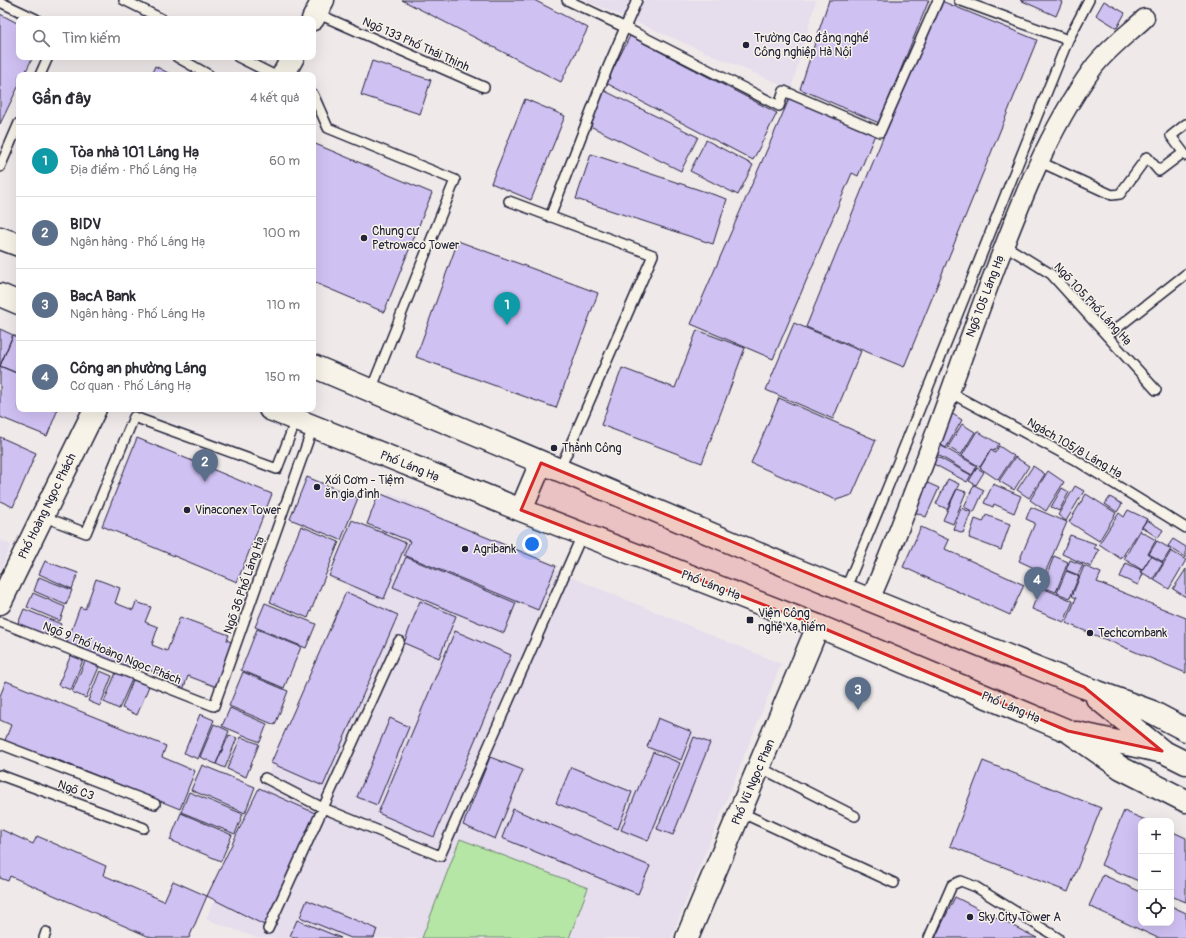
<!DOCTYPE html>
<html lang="vi">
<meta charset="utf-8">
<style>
:root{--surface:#fff;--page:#f2f2f3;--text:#2b2b33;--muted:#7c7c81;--line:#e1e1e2;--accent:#ea580c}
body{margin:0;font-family:Pangolin,sans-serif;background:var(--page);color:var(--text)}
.controls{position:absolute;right:12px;bottom:12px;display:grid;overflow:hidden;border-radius:8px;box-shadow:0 4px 16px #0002}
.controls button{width:36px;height:36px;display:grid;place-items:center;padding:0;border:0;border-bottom:1px solid var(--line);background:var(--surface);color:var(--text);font:20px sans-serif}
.you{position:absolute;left:532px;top:544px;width:14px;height:14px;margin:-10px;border:3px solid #fff;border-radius:50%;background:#1a73e8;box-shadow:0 0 0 6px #1a73e833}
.badge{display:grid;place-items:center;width:26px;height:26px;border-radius:50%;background:var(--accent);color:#fff;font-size:13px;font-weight:700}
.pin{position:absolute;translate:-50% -33px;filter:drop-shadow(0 1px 2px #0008)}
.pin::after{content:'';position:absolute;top:21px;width:14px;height:12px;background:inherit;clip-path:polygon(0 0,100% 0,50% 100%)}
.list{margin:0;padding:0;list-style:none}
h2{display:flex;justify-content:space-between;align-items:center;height:52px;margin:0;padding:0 16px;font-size:17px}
h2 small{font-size:13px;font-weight:400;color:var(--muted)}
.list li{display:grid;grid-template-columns:26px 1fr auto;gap:12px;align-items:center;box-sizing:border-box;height:72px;padding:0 16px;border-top:1px solid var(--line)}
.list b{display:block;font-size:15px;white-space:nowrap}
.list p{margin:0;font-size:13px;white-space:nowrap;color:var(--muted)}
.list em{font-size:13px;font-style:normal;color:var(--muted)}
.icon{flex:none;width:22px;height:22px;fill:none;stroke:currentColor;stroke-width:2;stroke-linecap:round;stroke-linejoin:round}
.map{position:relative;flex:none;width:1186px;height:938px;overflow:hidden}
.search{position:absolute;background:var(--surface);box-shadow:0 4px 16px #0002;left:16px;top:16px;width:300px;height:44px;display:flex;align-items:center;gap:10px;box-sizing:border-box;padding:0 14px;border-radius:8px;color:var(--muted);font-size:15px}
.panel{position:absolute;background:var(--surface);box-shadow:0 4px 16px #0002;left:16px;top:72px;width:300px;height:340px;border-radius:8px}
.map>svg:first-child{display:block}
.built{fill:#e6dded}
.green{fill:#b6e6a5;stroke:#6c8470}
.building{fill:#d0c1f3;stroke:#22223b}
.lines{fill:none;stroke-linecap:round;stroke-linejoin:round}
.lane-casing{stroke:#22223b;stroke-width:12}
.street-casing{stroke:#22223b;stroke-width:21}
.secondary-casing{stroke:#22223b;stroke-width:25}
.primary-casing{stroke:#22223b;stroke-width:25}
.lane{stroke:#f7f3e8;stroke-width:9}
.street{stroke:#f7f3e8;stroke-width:18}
.secondary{stroke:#f7f3e8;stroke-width:22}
.primary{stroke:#f7f3e8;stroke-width:22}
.marked{fill:#d62828;fill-opacity:0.2;stroke:#d62828;stroke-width:3;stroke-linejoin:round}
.poi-dot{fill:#22223b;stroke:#f7f3e8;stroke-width:1.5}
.labels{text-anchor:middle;stroke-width:3;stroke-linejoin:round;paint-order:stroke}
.poi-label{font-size:12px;fill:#22223b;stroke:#f7f3e8;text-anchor:start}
.street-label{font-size:12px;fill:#22223b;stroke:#f7f3e8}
</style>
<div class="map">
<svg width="1186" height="938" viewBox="0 0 1186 938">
<rect width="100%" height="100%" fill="#efe9ea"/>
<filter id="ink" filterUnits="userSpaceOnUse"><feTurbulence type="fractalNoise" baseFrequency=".025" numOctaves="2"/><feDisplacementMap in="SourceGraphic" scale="8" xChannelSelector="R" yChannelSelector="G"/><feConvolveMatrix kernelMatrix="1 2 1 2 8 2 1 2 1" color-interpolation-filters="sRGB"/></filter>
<g filter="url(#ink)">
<path class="built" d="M585,0H816L791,89Z
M389,492L571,577L781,664L671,938H257L206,919Z
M0,540L11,545L0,571Z"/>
<path class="green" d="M460,839L588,888L569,938H422Z"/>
<path class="building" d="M402,0H534L588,28L561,82Z
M829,0H929L879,123L800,89Z
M939,0L1037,40L904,367L806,327Z
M1020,0H1058L1062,2L1056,16Z
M1104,1L1125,13L1117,28L1096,15Z
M0,14L19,24V57H33L24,75H19V85L0,124Z
M630,36L777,113L753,160L606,83Z
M372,61L431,80L420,114L361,95Z
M155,66L172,75H151Z
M603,90L698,137L681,171L586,124Z
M790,97L876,132L858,176L852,173L773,359L691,324Z
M525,99L565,116L531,200L491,183Z
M706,140L753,165L738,195L690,171Z
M313,143L432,193L384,312L313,282Z
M591,154L727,199L713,244L576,199Z
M458,241L598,293L556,408L416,357Z
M794,323L861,351L833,419L766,390Z
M0,329L13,335L0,366Z
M697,330L745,348L702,463L601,425L622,368L675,388Z
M13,335L19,338V374L0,366Z
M0,366L19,374V409H58L47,436L0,417Z
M779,398L876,440L852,495L836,500L751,463Z
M951,413L962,420L946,448L934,441Z
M962,424L975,432L961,455L948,447Z
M977,431L999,444L994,451L991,449L980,467L962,456Z
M0,437L36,453L13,507L0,501Z
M137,438L272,494L237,582L102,526Z
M938,444L977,466L972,475L933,452Z
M999,446L1014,456L998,480L980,468L991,450L995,453Z
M934,455L971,475L967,482L930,462Z
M1015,457L1029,466L1014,490L999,481Z
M1033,466L1045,474L1029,498L1017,490Z
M977,468L984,472L976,485L969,481Z
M1048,471L1064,482L1046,511L1030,500Z
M307,477L358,498L341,540L290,519Z
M948,479L959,484L947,509L936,504Z
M923,481L939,488L926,517L910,510Z
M993,484L1021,496L1014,513L994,504L993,507L984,503Z
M974,485L984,490L974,512L964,507Z
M1075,486L1084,491L1066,521L1058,515Z
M1062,488L1069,492L1059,511L1051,507Z
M957,489L966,492L953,524L943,520Z
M379,493L556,566L538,610L404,555L410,541L367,524Z
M1086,494L1116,513L1099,541L1069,522Z
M1110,497L1122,504L1117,512L1105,504Z
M1031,507L1067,522L1045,573L1019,561L1035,523L1026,519Z
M961,508L971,512L963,533L953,529Z
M1128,510L1147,519L1121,559L1099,544L1119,513L1124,517Z
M986,515L1010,524L1001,550L969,538L975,519L983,522Z
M352,520L406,543L384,599L329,576Z
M1147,520L1163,530L1158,538L1142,527Z
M301,526L339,542L308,618L270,602Z
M921,527L949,540L945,549L1024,585L1010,615L903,567Z
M1140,531L1156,540L1148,554L1151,556L1142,570L1124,559Z
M1070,535L1096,544L1094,548L1099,550L1091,567L1062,554Z
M1173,539L1186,547V558L1168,546Z
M1157,541L1171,549L1163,562L1149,554Z
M1171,551L1186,560L1169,589L1154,580Z
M1054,556L1068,562L1056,592L1042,587Z
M1151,556L1163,563L1153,579L1141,572Z
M406,557L516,603L504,633L393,587Z
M1070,560L1083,565L1078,575L1066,570Z
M45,561L78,573L72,589L39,574Z
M1126,563L1141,570L1140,572L1143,574L1138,585L1120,577Z
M1084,566L1101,573L1097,582L1186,618V673L1066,623L1076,598L1072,596Z
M1186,569V597L1173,589Z
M1066,571L1079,576L1070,598L1057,593Z
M39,577L72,590L66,605L34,591Z
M96,579L120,588L115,603L133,610L136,602L151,607L145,622L158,627L152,645L167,651L180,617L229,635L227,640L233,643L217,687L188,676L183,690L167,684L170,678L130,663L128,668L66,645L80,607L85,609Z
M1040,587L1073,601L1064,622L1032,609Z
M346,592L398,615L323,786L271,763Z
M33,593L65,607L60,621L27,607Z
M420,601L456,616L439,658L404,643Z
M265,603L316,624L306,648L255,627Z
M24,609L61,624L54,641L17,626Z
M257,629L301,647L284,688L241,670Z
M455,631L511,655L434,837L378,813Z
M71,655L83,660L71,690L58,685Z
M85,661L99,667L86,698L72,692Z
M117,670L133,677L119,709L104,702Z
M100,671L112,676L100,706L88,701Z
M243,672L288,691L275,725L229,706Z
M133,680L149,686L137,715L122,708Z
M6,681L166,746L162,757L195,771L180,809L48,756L47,760L4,743L11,725L0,720V696Z
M230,708L267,724L260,742L222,726Z
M200,714L214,720L198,759L184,753Z
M390,718L409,727L377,805L357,797Z
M658,718L692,732L681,760L647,747Z
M214,724L229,731L216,764L200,757Z
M229,735L237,738L225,768L216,764Z
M241,737L259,744L246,777L227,769Z
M694,737L710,743L673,835L657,829Z
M653,752L680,763L648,841L621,830Z
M490,757L523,770L495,839L463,825Z
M983,761L1101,808L1068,892L950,846Z
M202,765L255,787L245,813L191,790Z
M571,767L632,792L618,829L556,803Z
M259,788L315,813L266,926L207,896Z
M189,792L243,814L235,834L181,812Z
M513,809L650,866L638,894L502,838Z
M1124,811L1148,821H1141V882L1101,865Z
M181,813L232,835L221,861L170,840Z
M0,829L33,844L37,836L106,866L103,875L164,901L173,881L207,896L189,938H152L10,876L8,881L0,878Z
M1171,831L1186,838V902L1171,896Z
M1103,875L1141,892V923H1171V906L1186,913V938H1158L1089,906Z
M955,897L1037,938H935Z
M307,900L377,929L374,938H351L300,917Z
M297,920L341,938H294L290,936Z"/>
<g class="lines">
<g class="lane-casing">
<path id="lane" d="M124,0L162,19
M567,0L626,28L779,106L784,91L880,132L938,0
M959,0L1068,40
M0,2L36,19
M316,13L484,87
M177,57L209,75
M238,57L274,75
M40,75L48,57
M313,94L328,128L455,180L371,390
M1186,124L1171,136L1186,156
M1038,161L1112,195L1120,194L1147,157L1159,171L1183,153
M0,167L19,123
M509,201L653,255L559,471
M550,217L608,67L637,0
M1004,245L1051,274L1156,390
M1107,336L1186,274
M949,392L1077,461L1186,528
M42,516L86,533L134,417L277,469L296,420
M845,590C922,408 993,223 1068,40L1089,0
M0,622L214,706L313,427
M0,744L155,804
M759,767L855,816
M0,775L144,828
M265,778L323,808L440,856L582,535
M740,812L894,883
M268,929L399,641
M44,938L46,932
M929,938L952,885L961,881L976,887L1058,938"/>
</g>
<g class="street-casing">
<path id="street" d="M870,600C914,498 949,392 988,288C1017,212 1045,135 1093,68C1107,49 1128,34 1145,18"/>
</g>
<g class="secondary-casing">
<path id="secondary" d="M313,19L323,0
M283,75L293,57
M0,603L95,409
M687,938L818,626"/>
</g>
<g class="primary-casing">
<path id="primary" d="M0,238L19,245
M0,295L19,303
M313,366L794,569L1084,687L1150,711L1186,730
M270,409L521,510L818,626L1068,731L1121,768L1186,801
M521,510L541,463
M1097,698L1162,751L1186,763
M1077,733L1159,751"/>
</g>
<use href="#lane" class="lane"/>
<use href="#street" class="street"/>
<use href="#secondary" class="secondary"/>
<use href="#primary" class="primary"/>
</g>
</g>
<path class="marked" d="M541,463L1084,687L1162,751L1068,731L818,626L521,510Z"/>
<g class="poi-dot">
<circle cx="746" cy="45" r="4"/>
<circle cx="364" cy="238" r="4"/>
<circle cx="554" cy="448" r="4"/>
<circle cx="317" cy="487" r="4"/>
<circle cx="187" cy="510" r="4"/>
<circle cx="465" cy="549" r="4"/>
<rect x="746" y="616" width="8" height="8" rx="2"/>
<circle cx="1090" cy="633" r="4"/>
<circle cx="970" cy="917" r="4"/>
</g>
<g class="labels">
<g class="poi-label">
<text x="754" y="42">Trường Cao đẳng nghề<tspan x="754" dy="14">Công nghiệp Hà Nội</tspan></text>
<text x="372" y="235">Chung cư<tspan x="372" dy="14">Petrowaco Tower</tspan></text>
<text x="562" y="452">Thành Công</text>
<text x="325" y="484">Xới Cơm - Tiệm<tspan x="325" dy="14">ăn gia đình</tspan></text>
<text x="195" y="514">Vinaconex Tower</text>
<text x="473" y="553">Agribank</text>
<text x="758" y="617">Viện Công<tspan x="758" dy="14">nghệ Xạ hiếm</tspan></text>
<text x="1098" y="637">Techcombank</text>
<text x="978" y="921">Sky City Tower A</text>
</g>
<g class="street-label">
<text transform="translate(416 44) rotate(24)" y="4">Ngõ 133 Phố Thái Thịnh</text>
<text transform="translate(985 296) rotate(-69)" y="4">Ngõ 105 Láng Hạ</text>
<text transform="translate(1093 304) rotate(47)" y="4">Ngõ 105 Phố Láng Hạ</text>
<text transform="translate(1075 448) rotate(30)" y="4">Ngách 105/8 Láng Hạ</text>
<text transform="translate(410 466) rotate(22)" y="4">Phố Láng Hạ</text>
<text transform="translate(47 506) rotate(-64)" y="4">Phố Hoàng Ngọc Phách</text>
<text transform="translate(244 585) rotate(-71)" y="4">Ngõ 36 Phố Láng Hạ</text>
<text transform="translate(711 585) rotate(21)" y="4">Phố Láng Hạ</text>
<text transform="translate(112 653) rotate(22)" y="4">Ngõ 9 Phố Hoàng Ngọc Phách</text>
<text transform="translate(1011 707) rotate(23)" y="4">Phố Láng Hạ</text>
<text transform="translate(753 782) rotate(-67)" y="4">Phố Vũ Ngọc Phan</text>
<text transform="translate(76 790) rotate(20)" y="4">Ngõ C3</text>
</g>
</g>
</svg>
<div class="controls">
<button>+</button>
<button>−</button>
<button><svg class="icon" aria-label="locate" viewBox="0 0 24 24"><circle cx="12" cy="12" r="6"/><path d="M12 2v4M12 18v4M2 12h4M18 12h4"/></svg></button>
</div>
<div class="you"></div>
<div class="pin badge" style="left:507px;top:325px;background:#0f9aa8">1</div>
<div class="pin badge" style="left:205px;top:482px;background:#5c6f8a">2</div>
<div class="pin badge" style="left:858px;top:710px;background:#5c6f8a">3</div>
<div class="pin badge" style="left:1037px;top:600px;background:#5c6f8a">4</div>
<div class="search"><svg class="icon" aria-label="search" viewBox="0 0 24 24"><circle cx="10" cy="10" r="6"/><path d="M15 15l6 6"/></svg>Tìm kiếm</div>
<section class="panel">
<h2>Gần đây<small>4 kết quả</small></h2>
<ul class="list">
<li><span class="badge" style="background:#0f9aa8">1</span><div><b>Tòa nhà 101 Láng Hạ</b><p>Địa điểm · Phố Láng Hạ</p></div><em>60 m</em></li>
<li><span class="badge" style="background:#5c6f8a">2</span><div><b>BIDV</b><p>Ngân hàng · Phố Láng Hạ</p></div><em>100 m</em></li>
<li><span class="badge" style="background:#5c6f8a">3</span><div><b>BacA Bank</b><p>Ngân hàng · Phố Láng Hạ</p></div><em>110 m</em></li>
<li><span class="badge" style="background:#5c6f8a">4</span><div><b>Công an phường Láng</b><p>Cơ quan · Phố Láng Hạ</p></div><em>150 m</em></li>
</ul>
</section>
</div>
